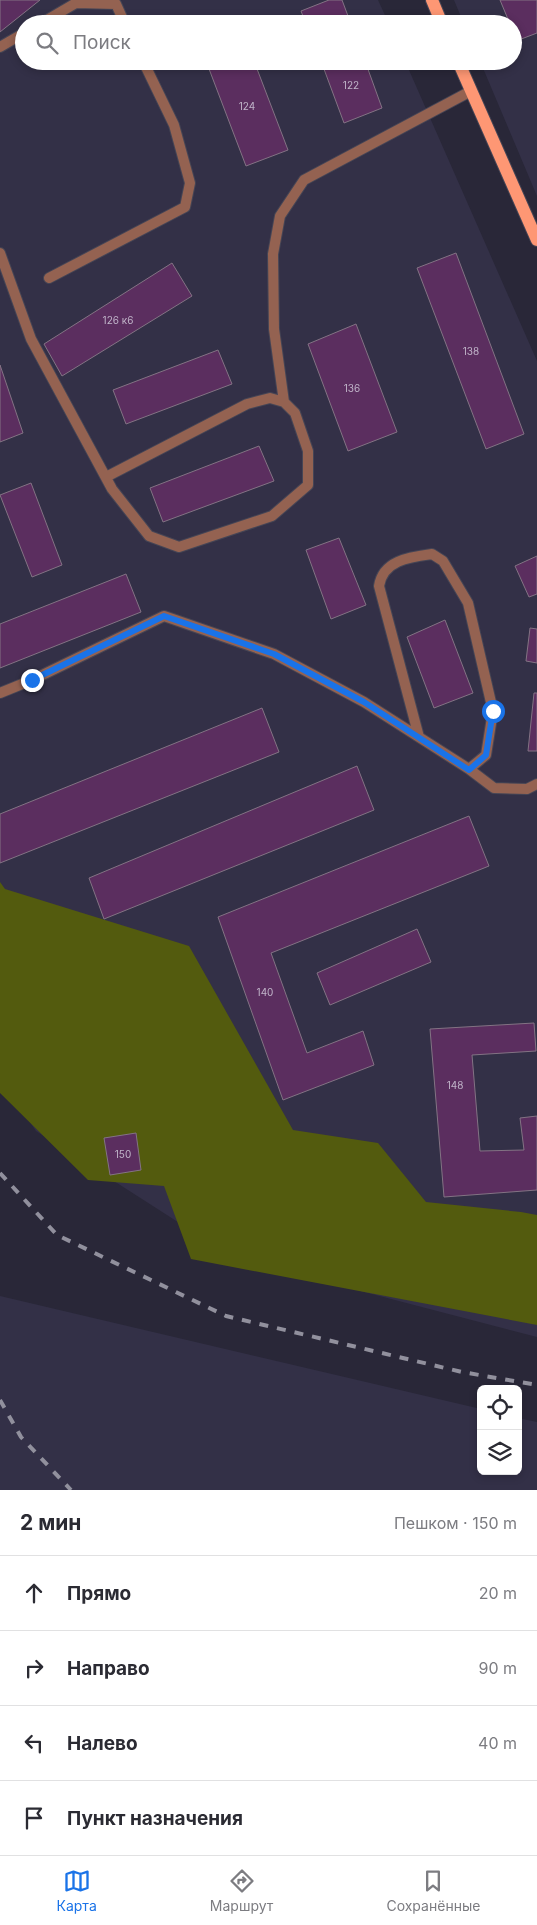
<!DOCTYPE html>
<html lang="ru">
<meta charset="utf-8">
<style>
:root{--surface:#fff;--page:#f7f7f7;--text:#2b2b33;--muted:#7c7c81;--line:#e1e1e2;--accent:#1a73e8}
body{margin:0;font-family:Inter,sans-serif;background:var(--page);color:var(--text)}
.controls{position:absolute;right:15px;bottom:15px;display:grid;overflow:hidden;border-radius:8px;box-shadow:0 2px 8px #0003}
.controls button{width:45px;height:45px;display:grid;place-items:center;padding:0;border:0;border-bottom:1px solid var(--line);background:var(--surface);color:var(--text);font:25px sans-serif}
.stop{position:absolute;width:15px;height:15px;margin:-11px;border:4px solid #1a73e8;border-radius:50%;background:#fff}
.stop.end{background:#1a73e8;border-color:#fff;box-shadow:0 1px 5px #0008}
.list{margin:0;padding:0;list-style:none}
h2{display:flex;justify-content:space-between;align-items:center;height:65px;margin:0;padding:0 20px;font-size:21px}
h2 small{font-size:16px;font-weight:400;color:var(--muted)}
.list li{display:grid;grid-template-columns:32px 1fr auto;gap:15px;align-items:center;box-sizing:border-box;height:75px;padding:0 20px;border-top:1px solid var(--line)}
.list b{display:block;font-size:19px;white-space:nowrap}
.list em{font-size:16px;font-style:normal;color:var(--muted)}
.icon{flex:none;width:28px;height:28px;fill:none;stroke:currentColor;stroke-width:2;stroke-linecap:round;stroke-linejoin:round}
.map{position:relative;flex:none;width:537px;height:1490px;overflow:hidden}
.search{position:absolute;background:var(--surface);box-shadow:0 2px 8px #0003;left:15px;right:15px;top:15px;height:55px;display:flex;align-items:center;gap:12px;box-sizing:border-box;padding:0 18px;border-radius:28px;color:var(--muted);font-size:19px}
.sheet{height:365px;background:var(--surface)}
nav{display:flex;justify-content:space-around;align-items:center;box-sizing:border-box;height:70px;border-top:1px solid var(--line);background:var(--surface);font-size:14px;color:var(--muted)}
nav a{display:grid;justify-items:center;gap:2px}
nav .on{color:var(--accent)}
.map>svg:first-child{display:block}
.built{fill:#333047}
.forest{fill:#535b0e}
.building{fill:#5b2e5f;stroke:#837384}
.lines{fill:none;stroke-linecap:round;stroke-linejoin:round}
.service-casing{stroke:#464555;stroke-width:12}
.primary-casing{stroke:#464555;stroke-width:14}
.service{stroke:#946251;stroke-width:10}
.primary{stroke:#fe9774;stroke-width:12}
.rail{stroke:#91909d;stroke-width:4;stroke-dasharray:9 9;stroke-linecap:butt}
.route{stroke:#1a73e8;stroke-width:6}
.labels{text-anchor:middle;stroke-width:4;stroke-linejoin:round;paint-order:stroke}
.number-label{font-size:10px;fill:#c0b4c9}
</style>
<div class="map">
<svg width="537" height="1490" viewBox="0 0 537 1490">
<rect width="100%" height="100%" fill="#292738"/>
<path class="built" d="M0,0H378L389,24H24V61H405L537,361V1337L234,1258L36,1131L0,1078Z
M454,0H537V196L480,61H513V24H464Z
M0,1296L481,1409V1471H518V1418L537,1422V1490H0Z"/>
<path class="forest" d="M0,882L5,889L189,946L293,1130L378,1143L426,1202L521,1212L537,1215V1325L191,1259L164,1186L88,1180L0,1093Z"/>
<path class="building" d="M0,0H40L0,32Z
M329,0H342L351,24H306L301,11Z
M500,0H537V33L516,41L513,33V24H510Z
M206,61H254L288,150L246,166Z
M321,61H365L382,108L344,123Z
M456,253L524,434L486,449L417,268Z
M172,263L192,296L62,376L44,344Z
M356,324L397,432L348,451L308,344Z
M218,350L232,384L126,424L113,390Z
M0,365L23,433L0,442Z
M259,446L274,481L163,522L150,488Z
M31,483L62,565L32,577L0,495Z
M339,538L366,605L331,619L306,550Z
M537,556V594L529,597L515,566Z
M126,574L141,612L0,668V624Z
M445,620L473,693L434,708L407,637Z
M530,628L537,629V663L526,661Z
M534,693H537V751H528Z
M262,708L279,752L0,863V814Z
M357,766L374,810L104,919L89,878Z
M469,816L489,866L271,953L307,1053L363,1031L374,1065L283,1100L218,917Z
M417,929L431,962L330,1005L317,973Z
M534,1023L536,1051L472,1055L480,1151L524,1150L520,1118L537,1116V1190L444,1197L430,1029Z
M136,1133L141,1170L110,1175L104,1138Z"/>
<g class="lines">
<g class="service-casing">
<path id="service" d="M40,24L76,3L116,4L125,24
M0,47L24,33
M0,253L31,339L112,489L149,536L179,547L272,516L308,485V451L295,413L284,402L270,398L247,404L106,477
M49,278L185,207L190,183L174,125L143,61
M284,402L274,329L273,254L280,216L304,180L471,91
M0,693L32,680L164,616L274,654L364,702L469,769L494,788L527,789L537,784
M419,737L379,586C383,560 410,557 432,554L443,561L468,603L493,711L486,755L469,769"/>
</g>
<g class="primary-casing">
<path id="primary" d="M432,0L442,24
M458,61L537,240"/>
</g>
<use href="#service" class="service"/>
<use href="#primary" class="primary"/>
<path class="rail" d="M0,1173L57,1235L226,1316L462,1372L537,1385
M0,1400L21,1437L71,1490"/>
</g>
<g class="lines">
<path class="route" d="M32,680L164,616L274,654L364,702L469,770L486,755L493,711"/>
</g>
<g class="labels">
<g class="number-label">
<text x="351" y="89">122</text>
<text x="247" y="110">124</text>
<text x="118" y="324">126 к6</text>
<text x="471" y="355">138</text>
<text x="352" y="392">136</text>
<text x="265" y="996">140</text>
<text x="455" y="1089">148</text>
<text x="123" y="1158">150</text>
</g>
</g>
</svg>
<div class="controls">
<button><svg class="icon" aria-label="locate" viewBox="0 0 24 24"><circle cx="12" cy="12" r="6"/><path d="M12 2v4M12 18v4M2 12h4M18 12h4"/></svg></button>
<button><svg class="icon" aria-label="layers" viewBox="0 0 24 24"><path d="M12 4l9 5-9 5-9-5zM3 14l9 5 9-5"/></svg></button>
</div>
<div class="stop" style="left:493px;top:711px"></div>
<div class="stop end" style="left:32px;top:680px"></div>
<div class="search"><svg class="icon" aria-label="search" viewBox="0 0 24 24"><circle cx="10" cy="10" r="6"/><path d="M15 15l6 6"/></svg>Поиск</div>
</div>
<section class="sheet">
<h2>2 мин<small>Пешком · 150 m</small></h2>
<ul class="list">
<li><svg class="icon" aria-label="ahead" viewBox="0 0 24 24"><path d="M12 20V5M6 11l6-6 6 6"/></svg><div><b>Прямо</b></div><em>20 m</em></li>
<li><svg class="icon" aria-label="right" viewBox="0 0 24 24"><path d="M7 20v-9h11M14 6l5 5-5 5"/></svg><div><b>Направо</b></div><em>90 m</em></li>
<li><svg class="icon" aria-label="left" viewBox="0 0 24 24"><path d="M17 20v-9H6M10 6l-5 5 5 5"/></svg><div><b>Налево</b></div><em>40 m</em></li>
<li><svg class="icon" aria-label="arrive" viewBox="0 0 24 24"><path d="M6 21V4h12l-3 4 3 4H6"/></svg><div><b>Пункт назначения</b></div></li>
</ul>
</section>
<nav>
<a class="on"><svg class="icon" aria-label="map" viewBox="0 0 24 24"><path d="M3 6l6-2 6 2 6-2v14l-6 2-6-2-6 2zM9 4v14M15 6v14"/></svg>Карта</a>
<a><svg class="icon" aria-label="directions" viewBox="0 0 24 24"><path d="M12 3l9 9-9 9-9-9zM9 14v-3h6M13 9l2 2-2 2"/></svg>Маршрут</a>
<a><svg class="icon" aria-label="saved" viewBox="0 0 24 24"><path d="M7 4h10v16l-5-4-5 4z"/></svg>Сохранённые</a>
</nav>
